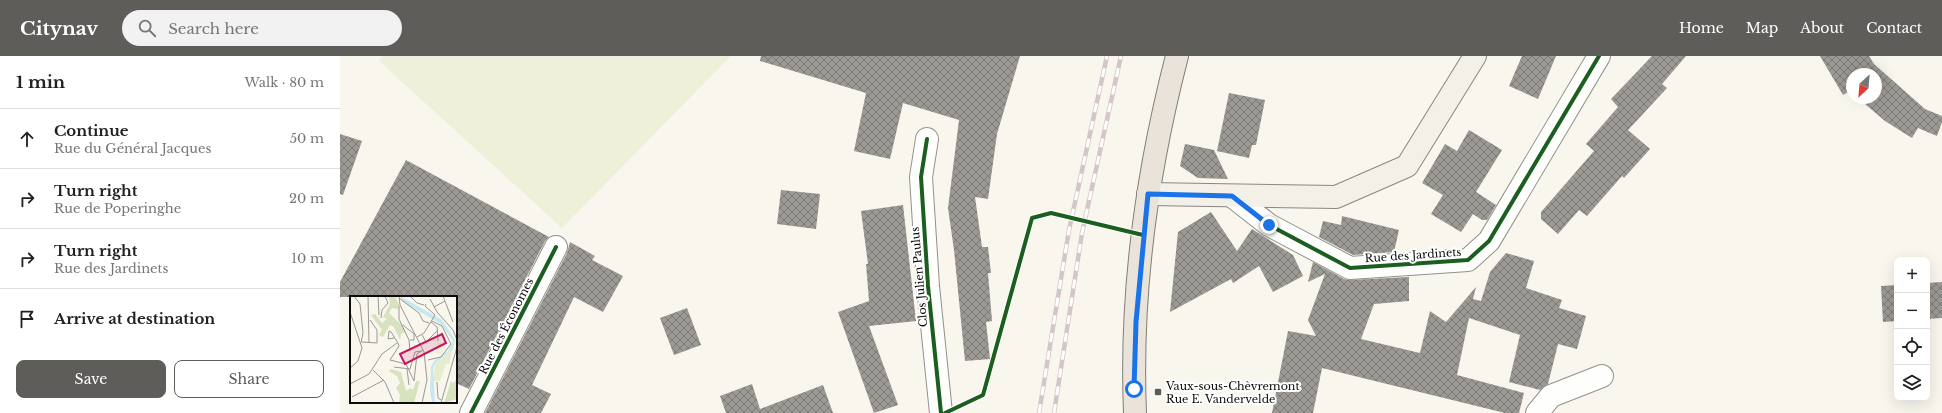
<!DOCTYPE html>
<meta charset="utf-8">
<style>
:root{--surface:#fff;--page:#f2f2f2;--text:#222;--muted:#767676;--line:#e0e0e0;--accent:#5e5d5a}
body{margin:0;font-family:"Libre Baskerville",serif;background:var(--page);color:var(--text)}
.controls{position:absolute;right:12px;bottom:12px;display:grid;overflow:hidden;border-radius:8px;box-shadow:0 4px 16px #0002}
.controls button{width:36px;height:36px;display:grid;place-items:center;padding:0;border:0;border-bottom:1px solid var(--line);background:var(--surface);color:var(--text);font:20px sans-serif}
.compass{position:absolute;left:1506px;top:12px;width:36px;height:36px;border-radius:50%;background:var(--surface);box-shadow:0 4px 16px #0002;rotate:206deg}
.stop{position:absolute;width:12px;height:12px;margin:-9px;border:3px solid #1a73e8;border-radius:50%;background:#fff}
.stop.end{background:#1a73e8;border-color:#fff;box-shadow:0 1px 4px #0008}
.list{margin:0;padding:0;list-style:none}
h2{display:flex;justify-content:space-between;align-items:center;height:52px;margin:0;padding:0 16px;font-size:17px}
h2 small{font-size:13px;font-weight:400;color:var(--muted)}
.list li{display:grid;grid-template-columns:26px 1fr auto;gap:12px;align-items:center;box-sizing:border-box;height:60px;padding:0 16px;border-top:1px solid var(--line)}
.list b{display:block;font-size:15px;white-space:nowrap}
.list p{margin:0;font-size:13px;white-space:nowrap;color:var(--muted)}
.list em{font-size:13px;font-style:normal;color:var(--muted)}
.actions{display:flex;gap:8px;padding:12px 16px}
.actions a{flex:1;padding:9px 0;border:1px solid var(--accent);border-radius:8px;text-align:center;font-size:14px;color:var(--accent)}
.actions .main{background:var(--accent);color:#fff}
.icon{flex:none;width:22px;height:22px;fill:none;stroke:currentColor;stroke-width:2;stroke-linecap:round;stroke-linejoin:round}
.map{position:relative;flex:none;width:1602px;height:357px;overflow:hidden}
header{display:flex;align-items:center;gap:24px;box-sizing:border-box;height:56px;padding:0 20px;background:var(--accent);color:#fff}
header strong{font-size:19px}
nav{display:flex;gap:22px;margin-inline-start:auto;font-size:14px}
.search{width:280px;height:36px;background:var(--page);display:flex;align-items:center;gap:10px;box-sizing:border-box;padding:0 14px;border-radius:22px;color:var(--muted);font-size:15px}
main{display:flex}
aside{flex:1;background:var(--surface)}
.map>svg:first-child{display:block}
.pitch{fill:#eef0da}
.building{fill:url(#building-cross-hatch)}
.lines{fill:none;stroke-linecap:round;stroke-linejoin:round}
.street-casing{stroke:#92918d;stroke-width:24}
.secondary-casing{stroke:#898784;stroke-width:24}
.primary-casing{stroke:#7f7e7a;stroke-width:24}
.street{stroke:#fefefc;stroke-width:22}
.secondary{stroke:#f3f0e8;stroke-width:22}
.primary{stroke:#eae3d9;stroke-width:22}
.rail-casing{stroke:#d4c6c7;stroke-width:4.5}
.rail{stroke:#fff;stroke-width:3;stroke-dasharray:9;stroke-linecap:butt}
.cycleway-casing{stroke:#fff;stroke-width:6}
.cycleway{stroke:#1b5e20;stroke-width:4}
.route{stroke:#1a73e8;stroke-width:5}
.poi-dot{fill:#5e5d5a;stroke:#fff;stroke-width:1.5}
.labels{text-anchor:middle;stroke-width:4;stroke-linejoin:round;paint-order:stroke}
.street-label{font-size:11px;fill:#0b0b0b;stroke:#fff}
.poi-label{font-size:11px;fill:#0b0b0b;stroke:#fff;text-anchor:start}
.inset-road{fill:none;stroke:#9a9893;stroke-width:1}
.view{fill:#c2185b;fill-opacity:0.15;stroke:#c2185b;stroke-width:2}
.inset-edge{fill:none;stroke:#0b0b0b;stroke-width:2}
</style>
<header>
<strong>Citynav</strong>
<div class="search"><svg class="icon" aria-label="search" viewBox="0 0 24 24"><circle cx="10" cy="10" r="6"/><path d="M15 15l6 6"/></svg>Search here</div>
<nav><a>Home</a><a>Map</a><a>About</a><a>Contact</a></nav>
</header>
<main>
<aside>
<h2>1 min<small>Walk · 80 m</small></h2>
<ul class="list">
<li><svg class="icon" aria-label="ahead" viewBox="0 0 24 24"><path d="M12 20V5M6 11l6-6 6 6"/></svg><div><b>Continue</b><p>Rue du Général Jacques</p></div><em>50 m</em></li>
<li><svg class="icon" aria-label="right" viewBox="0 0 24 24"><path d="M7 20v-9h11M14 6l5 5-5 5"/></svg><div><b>Turn right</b><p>Rue de Poperinghe</p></div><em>20 m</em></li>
<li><svg class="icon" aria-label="right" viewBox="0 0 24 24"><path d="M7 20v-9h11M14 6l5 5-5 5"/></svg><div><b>Turn right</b><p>Rue des Jardinets</p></div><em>10 m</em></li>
<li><svg class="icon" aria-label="arrive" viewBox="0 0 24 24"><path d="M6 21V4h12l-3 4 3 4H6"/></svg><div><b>Arrive at destination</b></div></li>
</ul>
<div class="actions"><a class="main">Save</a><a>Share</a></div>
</aside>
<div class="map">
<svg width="1602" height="357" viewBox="0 0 1602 357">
<defs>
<pattern id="building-cross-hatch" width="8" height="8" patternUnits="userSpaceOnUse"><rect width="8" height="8" fill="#9c9995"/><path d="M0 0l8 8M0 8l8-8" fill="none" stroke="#7d7b78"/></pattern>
</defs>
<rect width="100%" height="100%" fill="#f9f6ee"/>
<path class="pitch" d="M43,0H391L222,172L39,5Z"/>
<path class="building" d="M421,0H680L657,78L648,143L635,141L642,191H648L651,217H648L652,265L646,266L650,303L625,305L614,194L608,152L619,64L563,47L550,103L514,95L526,37L420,5Z
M1182,0H1216L1198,43L1169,30Z
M1312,0H1346L1322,28L1327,32L1288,74L1310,93L1284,122L1282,120L1247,160L1239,154L1218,178L1201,163V156L1254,95L1246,88L1278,51L1271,43Z
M1480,0H1529L1534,8L1585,53L1602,60V66L1597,80L1578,72L1572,82L1545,65L1518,42H1536V18H1512V37L1510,35L1503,39Z
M889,37L925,44L916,89H912L909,102L877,95Z
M1129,74L1162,94L1136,136L1156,149L1147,164H1142L1133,158L1121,176L1091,158L1103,139L1082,127L1105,88L1117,95Z
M0,78L22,85L3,139L0,138Z
M845,88L874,94L888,123L858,122L840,110Z
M66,104L209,181L205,185L129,333L116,327V241H0V226Z
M441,134L480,138L476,173L437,168Z
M563,149L576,265L529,270L558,349L534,357L498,256L529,245L526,208H528L521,155Z
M871,156L897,195L912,173L953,199L963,220L933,236L919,210L893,227L891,223L830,256L838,176Z
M1002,160L1059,174L1054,196L1013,199L979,181L983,165L1001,169Z
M230,186L255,200L252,204L283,220L263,256L234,241L192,329L211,338L201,357H145L227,197Z
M1166,197L1194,205L1186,232L1222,244L1219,252L1246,260L1237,293L1218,288L1208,328L1200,334L1169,326L1180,279L1129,262L1117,319L1184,337L1179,357H1165L982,312L973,357H932L948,275L976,280L968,264L985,218L968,226L973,206L1004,223L1010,224L1069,221V245L1034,248L1021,283L1080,297L1090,255L1106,266L1136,231L1133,243L1141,245L1150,216Z
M1602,226V262L1587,263V227Z
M1557,229V265L1543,266L1541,230Z
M347,252L361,289L334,299L320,262Z
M412,328L420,353L483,329L493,357H386L380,340Z"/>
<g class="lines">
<g class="street-casing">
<path id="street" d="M587,83L581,121L588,230L601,357
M892,140L929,169L1010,212L1128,204L1149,185L1259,0
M131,357L216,191
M1197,357L1211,340L1262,320"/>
</g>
<g class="secondary-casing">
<path id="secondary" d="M808,138L996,141L1067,110L1135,0"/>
</g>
<g class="primary-casing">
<path id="primary" d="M795,357C790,237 807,116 837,0"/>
</g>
<use href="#street" class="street"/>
<use href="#secondary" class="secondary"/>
<use href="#primary" class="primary"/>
<g class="rail-casing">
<path id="rail" d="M699,357L729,174L767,0
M714,357L742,177L781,0"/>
</g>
<use href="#rail" class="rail"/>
<g class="cycleway-casing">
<path id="cycleway" d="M587,83L581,121L588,230L601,357
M892,140L929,169L1010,212L1128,204L1149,185L1259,0
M131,357L216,191
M605,357L643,339L692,162L711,157L803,179"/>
</g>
<use href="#cycleway" class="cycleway"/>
</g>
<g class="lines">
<path class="route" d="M794,333L796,266L808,138L892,140L929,169"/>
</g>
<rect class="poi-dot" x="814" y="332" width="8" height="8" rx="2"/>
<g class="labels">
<g class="street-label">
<text transform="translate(1073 199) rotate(-4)" y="4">Rue des Jardinets</text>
<text transform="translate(579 221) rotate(-95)" y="4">Clos Julien Paulus</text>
<text transform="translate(166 270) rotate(-63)" y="4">Rue des Économes</text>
</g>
<g class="poi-label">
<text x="826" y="334">Vaux-sous-Chèvremont<tspan x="826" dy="13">Rue E. Vandervelde</tspan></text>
</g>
</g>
<g transform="translate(10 240)">
<rect width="107" height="107" fill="#f9f6ee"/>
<path d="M103,53L99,68H96L90,85H82L86,66Z" fill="#e5ecd0"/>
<path d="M39,0H45L49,9L48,13L42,12L39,17L52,29L55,36L51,38L50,44L44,31L40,29L33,41L29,39L32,34L21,19L25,18L32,27L37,23L33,21L40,8ZM41,73L51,76L56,95L61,92L63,94L66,85H70L64,107H49L50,99L46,92L50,87L47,80L39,75ZM107,83V103L94,107L101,85L103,87Z" fill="#d7e3bf"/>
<path d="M88,46L95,48L92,59L85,57Z" fill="#eef0da"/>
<path d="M50,0L92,24L105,44L103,53L86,66L83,73L85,107H82L80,94L81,71L84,65L98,55L103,45L91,28L53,6Z" fill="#c8e8ef"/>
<path class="inset-road" d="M4,0L10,8L13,37L11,47M18,0L19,47M28,0L29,19M49,0L50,9L74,56L77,84L72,107M60,0L67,7L74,9M93,0L103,26M49,2L69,17L73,25L79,27M80,3L87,16M49,10V23L59,44L60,55M84,11L95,5M0,16L12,52L8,65L0,72M87,16L103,34L107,44M31,22L32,14L38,7L35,0M81,26L87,31L88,45M53,29L64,38V44H60M72,39L76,46L88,34M67,41L74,37L85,19L75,10L76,8M44,42L38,43L39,35L41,36L48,47M12,46L27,47V34L20,24M48,47L49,50L40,64L56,68L64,85L67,58L73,54M78,64L91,61L101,48L92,30L82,25M44,71L60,73M57,73L59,89M60,73L65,56L71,55M23,74L35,86L44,107M87,86L88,102L91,104M0,88L19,78L32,58L47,47M2,101L34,84M91,107L107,51"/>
<path class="view" d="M92,38L96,47L55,68L50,58Z"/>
<rect width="107" height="107" class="inset-edge"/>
</g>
</svg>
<div class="controls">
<button>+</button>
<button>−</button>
<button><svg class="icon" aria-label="locate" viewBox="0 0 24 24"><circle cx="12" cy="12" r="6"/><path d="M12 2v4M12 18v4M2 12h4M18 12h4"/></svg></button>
<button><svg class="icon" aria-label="layers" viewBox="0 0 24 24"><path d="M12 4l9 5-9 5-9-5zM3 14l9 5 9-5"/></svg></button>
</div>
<svg class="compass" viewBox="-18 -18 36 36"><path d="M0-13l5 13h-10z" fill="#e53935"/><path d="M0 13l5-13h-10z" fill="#767676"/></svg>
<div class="stop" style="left:794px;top:333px"></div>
<div class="stop end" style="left:929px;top:169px"></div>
</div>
</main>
